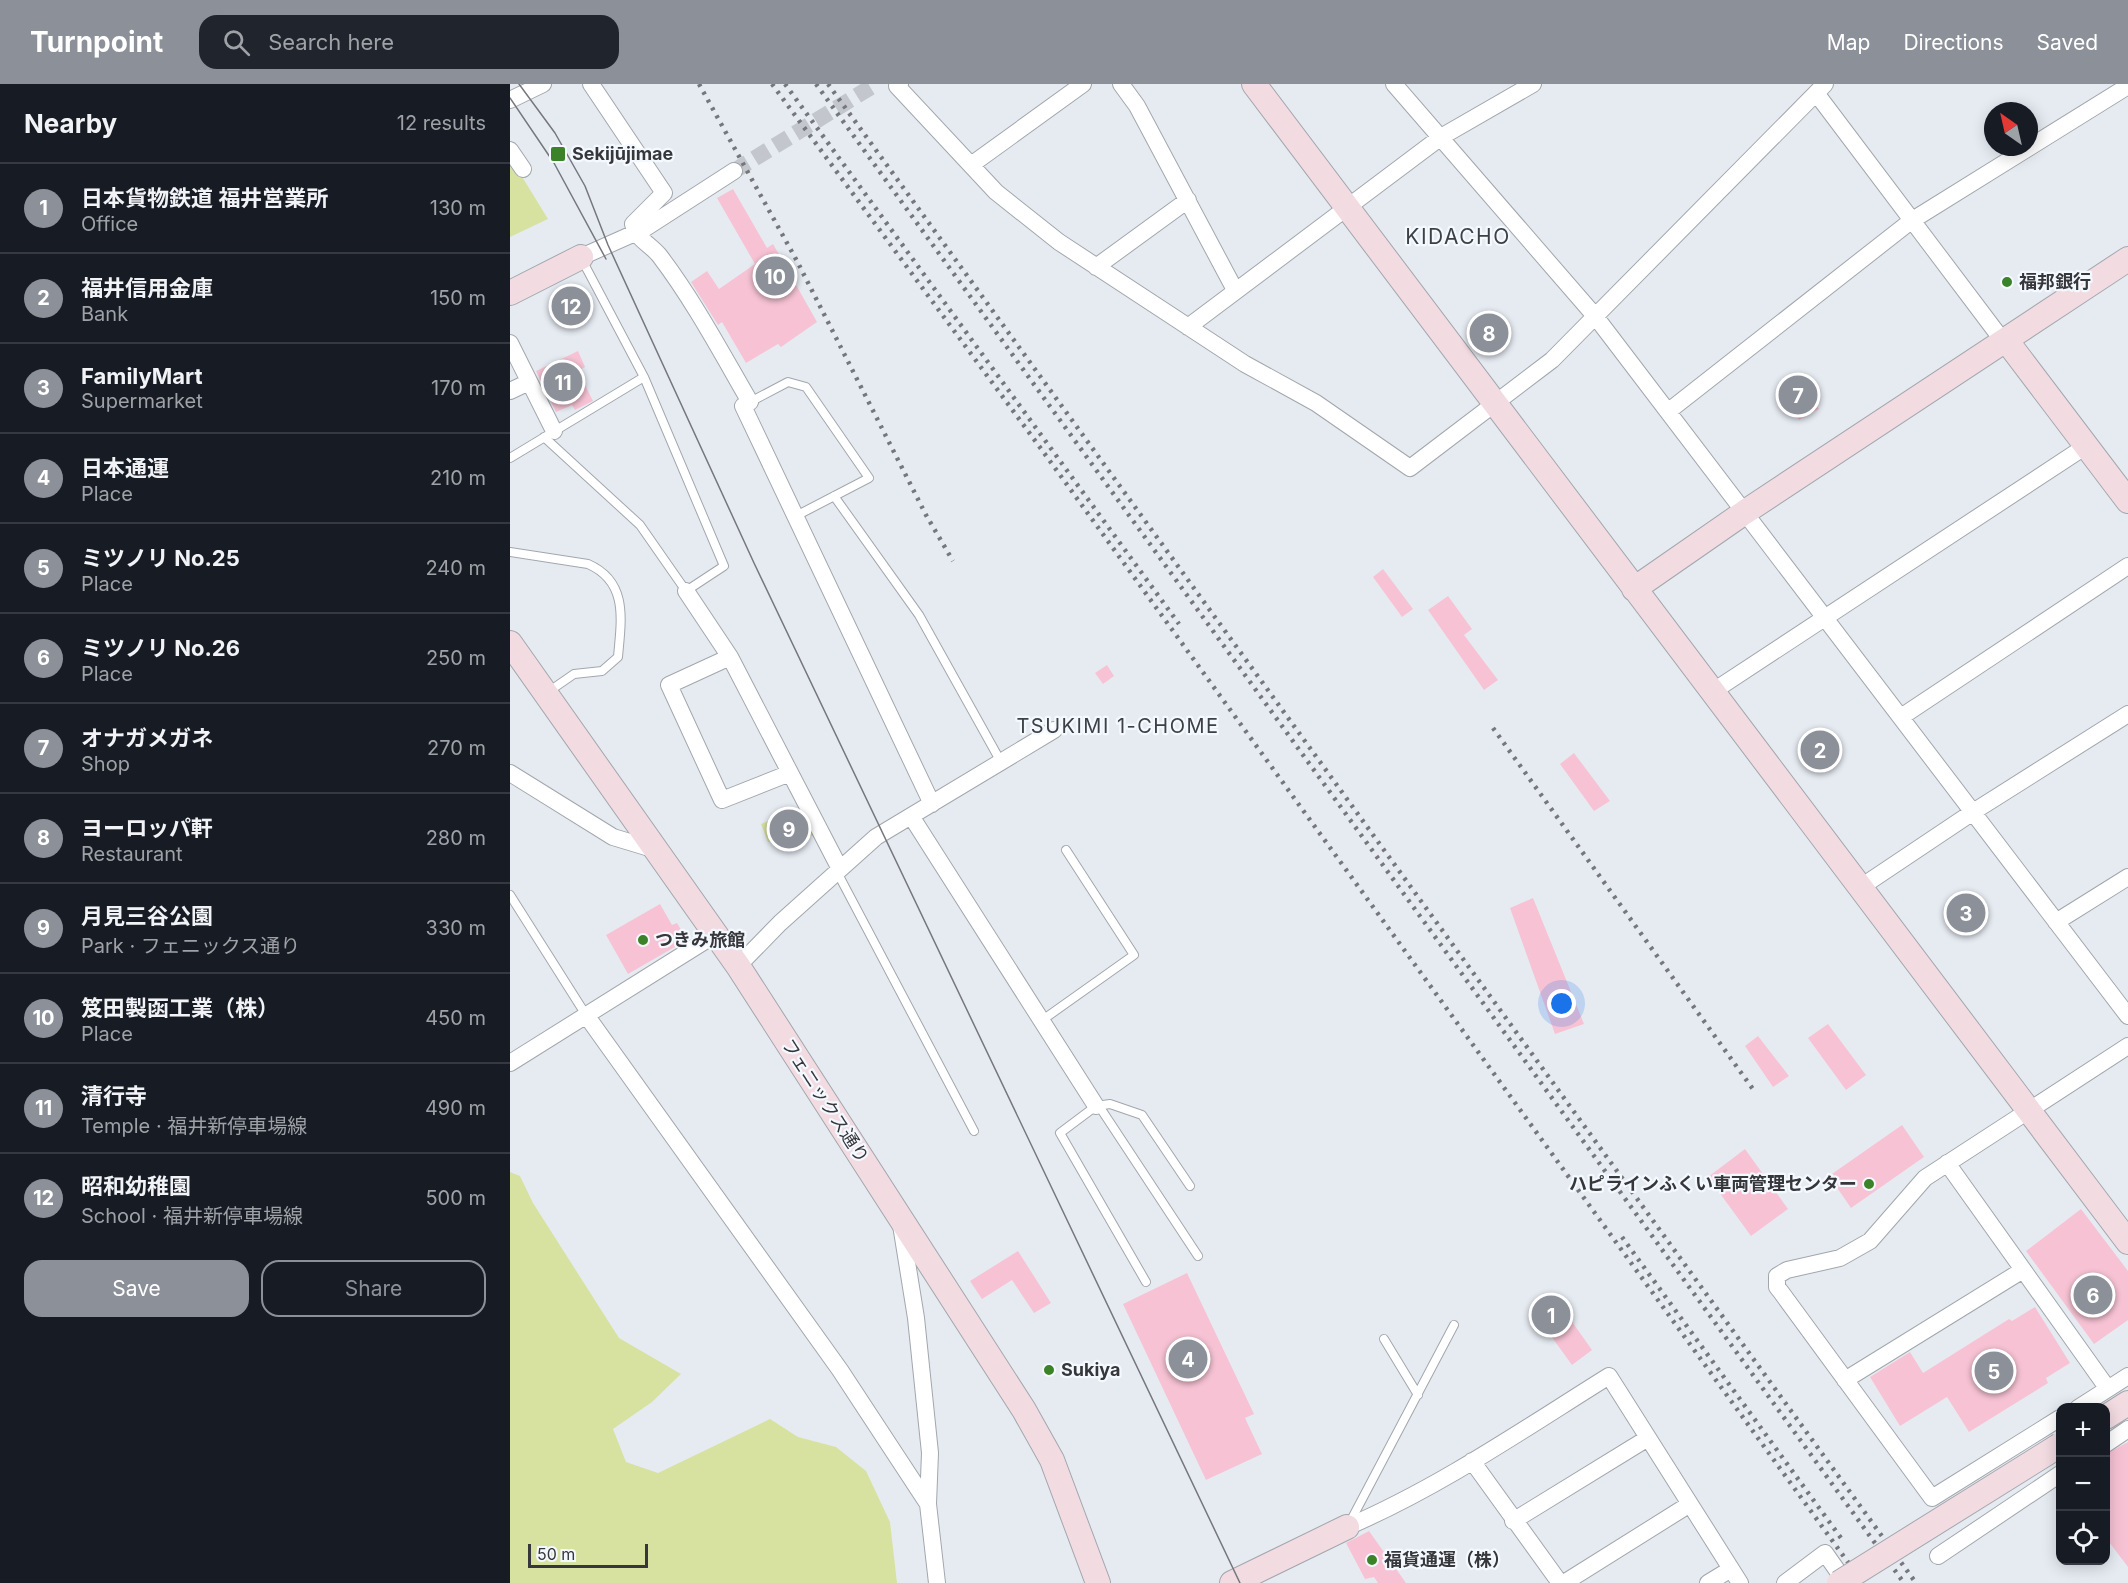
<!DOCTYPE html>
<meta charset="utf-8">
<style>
:root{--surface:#171b24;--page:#20242c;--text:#f1f3f6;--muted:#9ea1a6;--line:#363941;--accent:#8c9099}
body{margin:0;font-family:Inter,"Noto Sans JP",sans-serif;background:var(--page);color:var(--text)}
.controls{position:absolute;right:18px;bottom:18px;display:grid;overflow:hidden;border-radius:12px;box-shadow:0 3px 15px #0003}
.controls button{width:54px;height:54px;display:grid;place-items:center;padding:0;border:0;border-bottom:2px solid var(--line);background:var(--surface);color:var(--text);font:30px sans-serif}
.compass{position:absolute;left:1474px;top:18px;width:54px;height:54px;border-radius:50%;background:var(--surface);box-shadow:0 3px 15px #0003;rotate:326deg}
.scale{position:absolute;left:18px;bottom:15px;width:120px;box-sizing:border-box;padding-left:6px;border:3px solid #36373a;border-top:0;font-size:16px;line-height:21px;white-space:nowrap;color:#36373a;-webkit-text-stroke:4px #f4f8ff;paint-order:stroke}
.you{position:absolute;left:1052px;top:920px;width:21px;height:21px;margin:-15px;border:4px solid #fff;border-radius:50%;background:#1a73e8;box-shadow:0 0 0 9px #1a73e833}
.badge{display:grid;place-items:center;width:39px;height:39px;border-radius:50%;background:var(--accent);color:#fff;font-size:20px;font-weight:700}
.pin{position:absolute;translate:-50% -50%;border:3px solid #fff;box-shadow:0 2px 6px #0006}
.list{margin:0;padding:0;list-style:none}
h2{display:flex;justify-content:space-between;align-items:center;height:78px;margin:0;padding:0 24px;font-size:26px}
h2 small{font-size:20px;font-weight:400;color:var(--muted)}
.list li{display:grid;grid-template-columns:39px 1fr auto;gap:18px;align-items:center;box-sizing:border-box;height:90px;padding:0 24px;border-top:2px solid var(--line)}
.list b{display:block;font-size:22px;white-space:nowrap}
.list p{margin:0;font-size:20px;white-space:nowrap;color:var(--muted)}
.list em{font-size:20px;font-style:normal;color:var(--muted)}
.actions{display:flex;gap:12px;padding:18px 24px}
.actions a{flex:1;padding:14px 0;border:2px solid var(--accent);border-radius:18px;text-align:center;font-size:21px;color:var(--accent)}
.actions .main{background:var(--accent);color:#fff}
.icon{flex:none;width:33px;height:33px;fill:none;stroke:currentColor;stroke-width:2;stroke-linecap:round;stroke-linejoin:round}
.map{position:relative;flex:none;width:1618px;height:1499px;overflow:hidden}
header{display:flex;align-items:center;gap:36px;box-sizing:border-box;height:84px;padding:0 30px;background:var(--accent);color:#fff}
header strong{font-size:28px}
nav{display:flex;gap:33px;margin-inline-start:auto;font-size:21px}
.search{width:420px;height:54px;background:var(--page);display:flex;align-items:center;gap:15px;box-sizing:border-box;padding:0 21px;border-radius:18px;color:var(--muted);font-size:22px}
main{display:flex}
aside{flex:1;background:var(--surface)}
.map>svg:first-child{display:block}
.green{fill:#d7e2a0}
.building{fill:#f7c3d4}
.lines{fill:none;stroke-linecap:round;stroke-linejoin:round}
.street-tunnel{stroke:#c3c7cd;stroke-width:16;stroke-dasharray:16 8;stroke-linecap:butt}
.lane-casing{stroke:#a2a7ad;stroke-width:10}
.street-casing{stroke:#a2a7ad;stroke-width:18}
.secondary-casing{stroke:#a2a7ad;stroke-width:26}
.lane{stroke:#fff;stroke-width:8}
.street{stroke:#fff;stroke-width:16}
.secondary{stroke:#f2dbe1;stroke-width:24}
.tram{stroke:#75777c;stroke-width:1.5}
.rail{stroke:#75777c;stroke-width:4.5;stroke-dasharray:3 6;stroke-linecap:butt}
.secondary-bridge-casing{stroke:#a2a7ad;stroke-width:26;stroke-linecap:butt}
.secondary-bridge{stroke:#f2dbe1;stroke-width:24}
.poi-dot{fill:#3b8228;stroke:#f4f8ff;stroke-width:2}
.labels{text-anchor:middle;stroke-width:4.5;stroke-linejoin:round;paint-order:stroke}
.poi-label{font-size:18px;font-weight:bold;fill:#36373a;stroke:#f4f8ff;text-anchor:start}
.street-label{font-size:18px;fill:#36373a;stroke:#f4f8ff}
.neighbourhood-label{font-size:20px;letter-spacing:1.5px;fill:#3d4146;stroke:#f4f8ff}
.quarter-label{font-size:21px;letter-spacing:1.5px;fill:#3d4146;stroke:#f4f8ff}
</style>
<header>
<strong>Turnpoint</strong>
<div class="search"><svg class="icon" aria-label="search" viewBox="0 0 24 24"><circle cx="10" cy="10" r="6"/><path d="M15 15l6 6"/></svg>Search here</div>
<nav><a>Map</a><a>Directions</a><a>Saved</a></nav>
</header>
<main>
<aside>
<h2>Nearby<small>12 results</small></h2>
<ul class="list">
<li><span class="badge">1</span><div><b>日本貨物鉄道 福井営業所</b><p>Office</p></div><em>130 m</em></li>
<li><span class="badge">2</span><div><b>福井信用金庫</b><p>Bank</p></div><em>150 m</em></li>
<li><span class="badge">3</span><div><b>FamilyMart</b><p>Supermarket</p></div><em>170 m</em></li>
<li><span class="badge">4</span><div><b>日本通運</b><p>Place</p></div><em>210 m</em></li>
<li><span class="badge">5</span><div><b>ミツノリ No.25</b><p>Place</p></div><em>240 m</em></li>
<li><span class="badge">6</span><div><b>ミツノリ No.26</b><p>Place</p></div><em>250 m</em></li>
<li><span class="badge">7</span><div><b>オナガメガネ</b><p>Shop</p></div><em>270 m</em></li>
<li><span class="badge">8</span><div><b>ヨーロッパ軒</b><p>Restaurant</p></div><em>280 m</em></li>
<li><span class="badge">9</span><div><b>月見三谷公園</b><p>Park · フェニックス通り</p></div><em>330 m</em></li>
<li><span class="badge">10</span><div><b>笈田製函工業（株）</b><p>Place</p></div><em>450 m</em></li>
<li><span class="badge">11</span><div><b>清行寺</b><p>Temple · 福井新停車場線</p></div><em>490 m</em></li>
<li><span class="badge">12</span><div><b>昭和幼稚園</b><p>School · 福井新停車場線</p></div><em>500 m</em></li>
</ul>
<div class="actions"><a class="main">Save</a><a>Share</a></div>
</aside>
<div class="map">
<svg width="1618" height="1499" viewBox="0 0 1618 1499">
<rect width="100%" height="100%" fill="#e6ebf2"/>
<path class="green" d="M0,73L38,135L0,153Z
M294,723L309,751L258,758L251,740Z
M0,1088L10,1092L23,1119L109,1254L171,1290L142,1318L103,1345L116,1378L148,1389L260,1335L288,1353L326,1363L356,1387L380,1438L387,1499H0Z"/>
<path class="building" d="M223,105L257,164L263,160L307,238L271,263L268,260L236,279L212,238L208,241L181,198L197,187L209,205L245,180L207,114Z
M68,267L75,283L68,287L83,317L65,326L62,321L46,328L26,287Z
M1286,290L1309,325L1289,336L1267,303Z
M873,485L903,525L892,533L863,493Z
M938,512L962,545L954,551L988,596L974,606L918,526Z
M597,581L604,592L593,600L585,589Z
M1064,669L1100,717L1084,727L1050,680Z
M1023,814L1074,940L1045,950L1000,824Z
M150,820L162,841L167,839L177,856L118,890L96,851Z
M1318,940L1356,991L1336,1006L1298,954Z
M1248,952L1279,992L1263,1003L1235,962Z
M1392,1041L1414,1073L1341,1124L1319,1092Z
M1235,1065L1278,1125L1241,1152L1198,1093Z
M1571,1125L1618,1187V1236L1584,1260L1516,1167Z
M508,1167L541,1219L524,1229L502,1196L472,1215L460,1197Z
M677,1189L744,1330L735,1334L752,1370L696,1396L613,1220Z
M1041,1208L1082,1266L1062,1281L1020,1223Z
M1525,1223L1560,1279L1536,1294L1538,1299L1459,1348L1437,1313L1390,1342L1360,1293L1400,1268L1413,1289L1499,1235L1502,1237Z
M1618,1358V1483L1596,1454V1370Z
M859,1447L896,1499H868L864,1493L855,1495L836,1459Z"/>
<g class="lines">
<path class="street-tunnel" d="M224,87L366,0"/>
<g class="lane-casing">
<path id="lane" d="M240,318L278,298L296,303L359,394L284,433
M34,353L130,441L176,507L214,482L134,293L71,174
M0,374L134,293
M324,412L409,531L491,678
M0,468L78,480C119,498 111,537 108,573L92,587L64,590L38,608
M327,788L464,1047
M0,811L76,931
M531,937L624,871L556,766
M589,1022L688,1172
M636,1198L550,1049L586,1022L600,1020L632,1031L680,1102
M874,1255L908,1311
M839,1440L944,1241"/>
</g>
<g class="street-casing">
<path id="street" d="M81,0L154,109L123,140C126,155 140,160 149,171C184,217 211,268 240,318L233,322L422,720
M390,0L387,2L486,108L549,158L735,280L806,319L900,384L1042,276L1315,0
M611,0L627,22L725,206
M884,0L1085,232L1618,932
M1306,9L1493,257
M0,16L33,0
M0,66L13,85
M461,81L573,0
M71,173L134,145L224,87
M586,183L678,116
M678,243L931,53L1023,0
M0,259L44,347
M0,307L19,298
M1160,326L1401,137L1618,2
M176,507L220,573L330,785
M220,573L159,601L212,716L280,689
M1202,608L1576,362
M1391,633L1618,482
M0,689L103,753L146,766
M401,732L586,1022
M1351,803L1463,728L1618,630
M1546,838L1618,793
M228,882L270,839L366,753L544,646
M76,931L330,1286L418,1420
M0,979L206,850
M1437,1079L1598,1305
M391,1141L406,1234L420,1369L418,1420L427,1499
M1335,1296L1513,1186
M1568,1324L1618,1292
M1550,1334L1422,1414L1271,1208L1267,1203V1192L1277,1186L1330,1174L1360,1157L1415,1094L1618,962
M1596,1360L1618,1345
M962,1377L1050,1499
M1003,1437L1138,1354
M837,1443C930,1403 1014,1345 1099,1292L1230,1499
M1428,1472L1550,1390
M1054,1499L1180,1420
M1198,1499L1221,1485
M1275,1499L1315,1469L1336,1499"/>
</g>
<g class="secondary-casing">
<path id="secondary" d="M744,0L1618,1158
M0,209L71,173
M1496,256L1618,417
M1124,505L1235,428L1618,175
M0,559L228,882L514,1326L542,1376L588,1499
M1596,1333L1618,1319
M722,1499L837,1443"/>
</g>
<use href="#lane" class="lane"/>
<use href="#street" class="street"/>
<use href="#secondary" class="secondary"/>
<path class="tram" d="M9,0L45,49L75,102L98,161L244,479L730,1499
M0,14L44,79L96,175"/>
<path class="rail" d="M189,0L287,177L416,431L443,477
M262,0L529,362L1353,1499
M275,0L669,540
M306,0L1394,1499
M318,0L1406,1499
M983,644L1245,1008
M1112,1153L1331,1454"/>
<g class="secondary-bridge-casing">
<path id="secondary-bridge" d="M1329,1499L1550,1361"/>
</g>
<use href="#secondary-bridge" class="secondary-bridge"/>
</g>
<g class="poi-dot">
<rect x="40" y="62" width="16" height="16" rx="3"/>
<circle cx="1497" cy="198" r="6"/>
<circle cx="133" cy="856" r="6"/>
<circle cx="1359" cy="1100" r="6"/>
<circle cx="539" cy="1286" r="6"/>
<circle cx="862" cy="1476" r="6"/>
</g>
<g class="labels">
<g class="poi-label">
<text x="62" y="76">Sekijūjimae</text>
<text x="1509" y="204">福邦銀行</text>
<text x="145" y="862">つきみ旅館</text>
<text x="1347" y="1106" text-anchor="end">ハピラインふくい車両管理センター</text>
<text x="551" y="1292">Sukiya</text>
<text x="874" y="1482">福貨通運（株）</text>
</g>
<g class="street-label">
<text transform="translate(315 1017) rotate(57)" y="6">フェニックス通り</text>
</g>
<g class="neighbourhood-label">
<text x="608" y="649">TSUKIMI 1-CHOME</text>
</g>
<g class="quarter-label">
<text x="948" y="160">KIDACHO</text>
</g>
</g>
</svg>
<div class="controls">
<button>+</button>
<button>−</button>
<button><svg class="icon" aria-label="locate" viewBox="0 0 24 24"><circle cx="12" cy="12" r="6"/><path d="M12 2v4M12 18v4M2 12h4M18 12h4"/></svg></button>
</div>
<svg class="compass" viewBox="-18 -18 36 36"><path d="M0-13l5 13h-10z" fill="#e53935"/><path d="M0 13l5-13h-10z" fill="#9ea1a6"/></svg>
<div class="scale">50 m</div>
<div class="you"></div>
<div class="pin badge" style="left:1041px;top:1231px">1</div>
<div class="pin badge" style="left:1310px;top:666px">2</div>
<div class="pin badge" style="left:1456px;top:829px">3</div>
<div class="pin badge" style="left:678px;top:1275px">4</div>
<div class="pin badge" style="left:1484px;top:1287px">5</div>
<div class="pin badge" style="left:1583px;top:1211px">6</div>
<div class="pin badge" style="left:1288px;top:311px">7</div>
<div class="pin badge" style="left:979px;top:249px">8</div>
<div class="pin badge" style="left:279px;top:745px">9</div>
<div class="pin badge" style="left:265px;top:192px">10</div>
<div class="pin badge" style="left:53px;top:298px">11</div>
<div class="pin badge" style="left:61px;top:222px">12</div>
</div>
</main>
